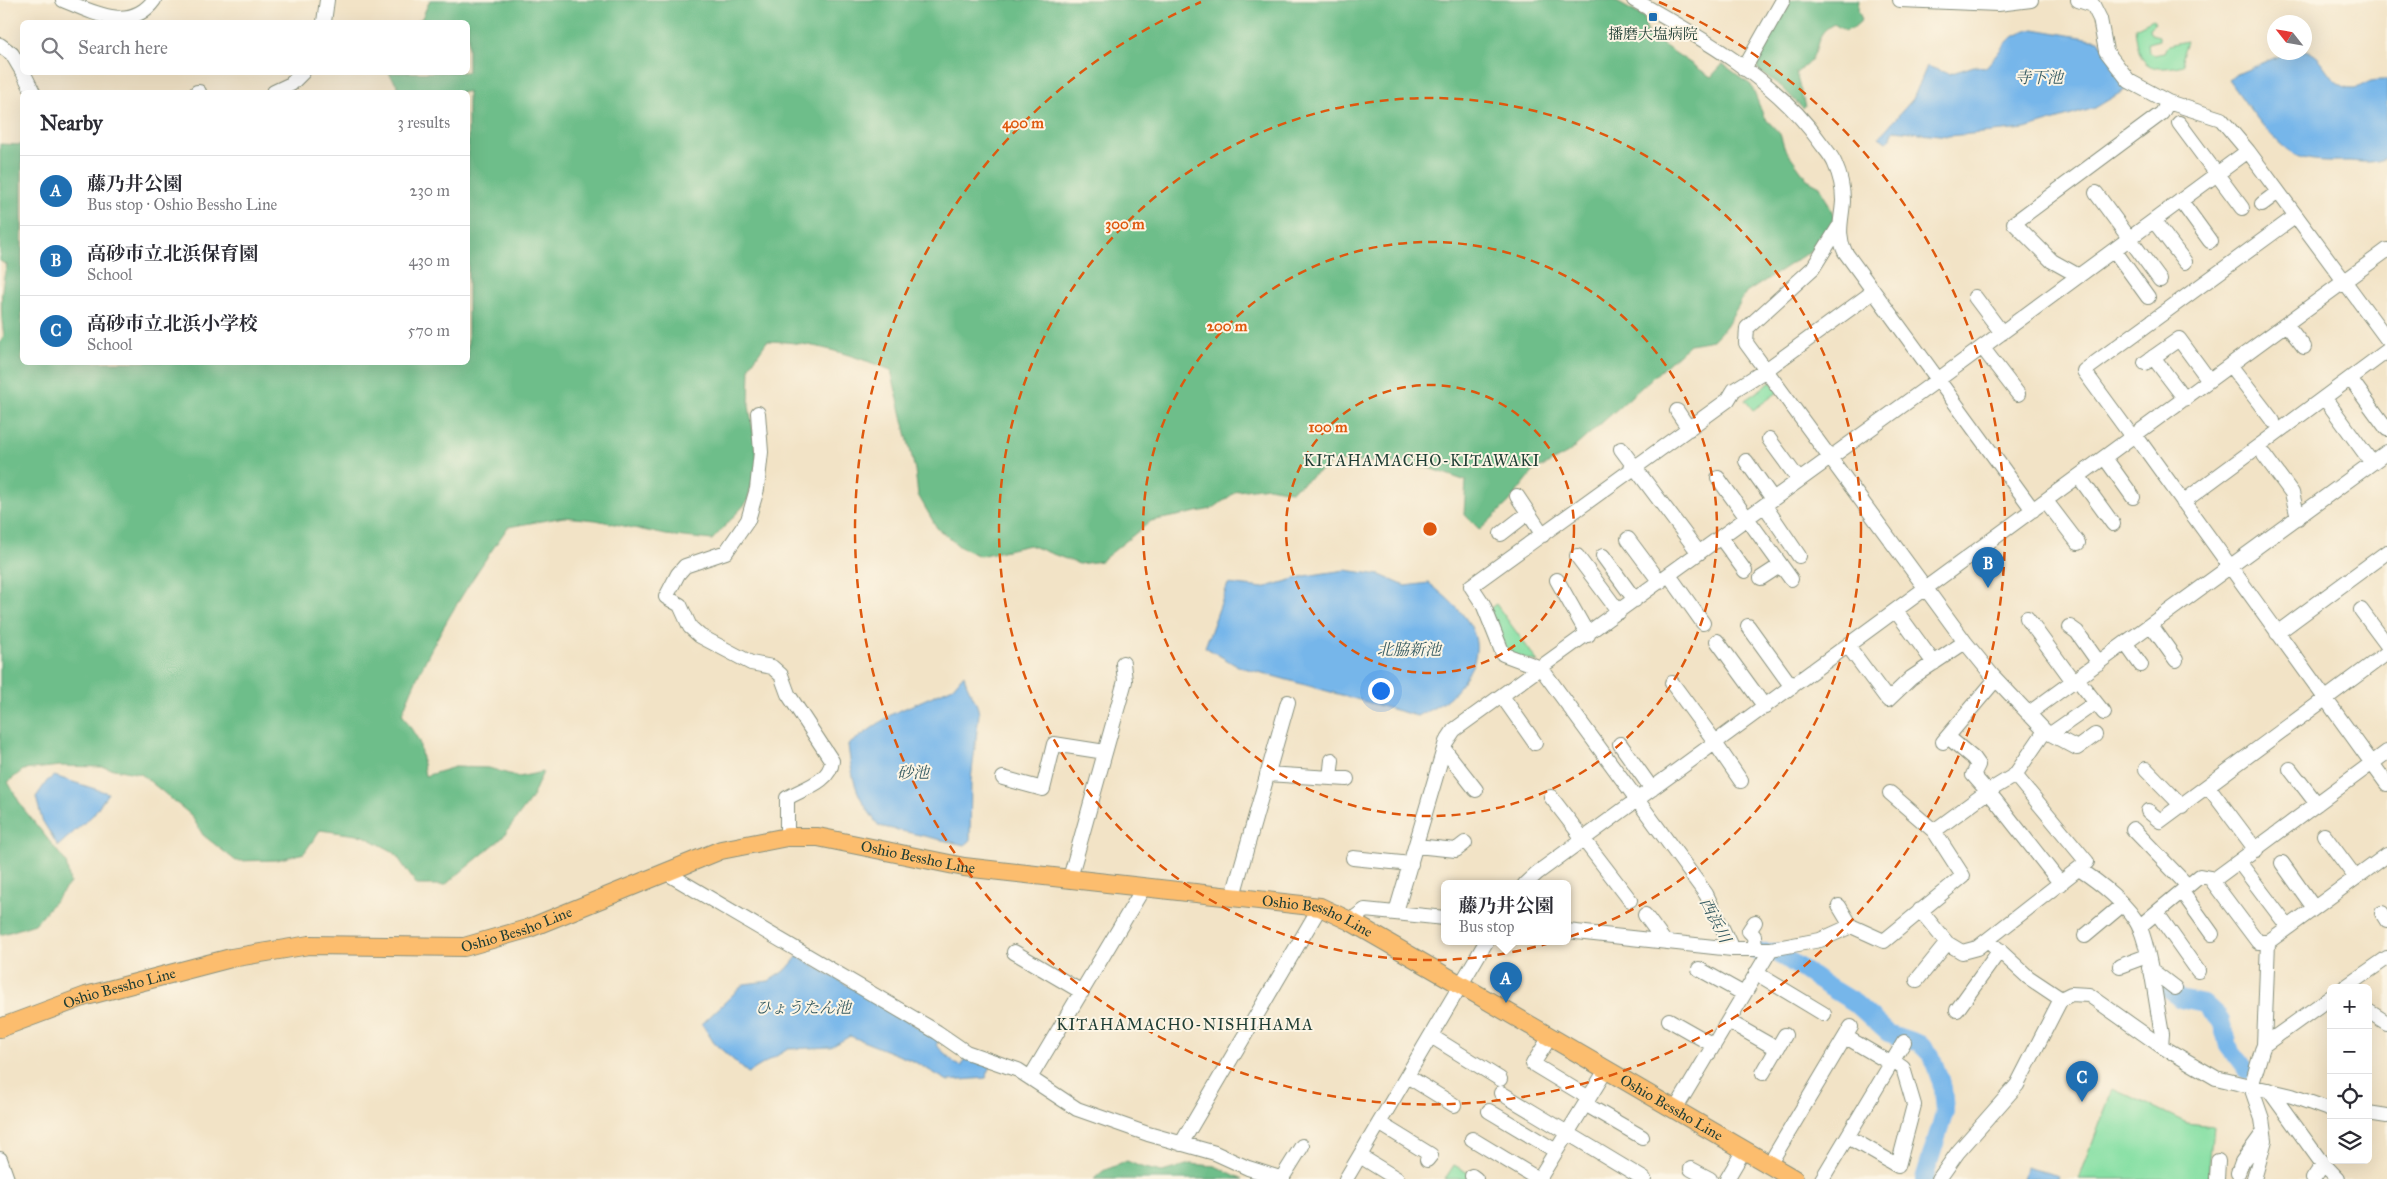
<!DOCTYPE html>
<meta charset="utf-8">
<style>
:root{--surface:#fff;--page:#f7f7f7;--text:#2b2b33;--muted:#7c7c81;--line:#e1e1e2;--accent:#1f6fb2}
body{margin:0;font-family:"IM FELL Great Primer","Noto Serif JP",serif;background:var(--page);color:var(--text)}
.controls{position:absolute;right:15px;bottom:15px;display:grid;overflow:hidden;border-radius:8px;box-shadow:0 5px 20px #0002}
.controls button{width:45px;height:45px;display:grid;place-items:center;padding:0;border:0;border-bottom:1px solid var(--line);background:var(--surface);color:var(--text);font:25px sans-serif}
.compass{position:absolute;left:2267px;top:15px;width:45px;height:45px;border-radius:50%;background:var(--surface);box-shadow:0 5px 20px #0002;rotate:301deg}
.you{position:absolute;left:1380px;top:690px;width:18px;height:18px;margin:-12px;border:4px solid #fff;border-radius:50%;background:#1a73e8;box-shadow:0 0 0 8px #1a73e833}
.badge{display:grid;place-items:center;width:32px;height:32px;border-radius:50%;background:var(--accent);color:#fff;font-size:16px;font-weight:700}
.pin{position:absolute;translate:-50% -41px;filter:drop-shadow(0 1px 2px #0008)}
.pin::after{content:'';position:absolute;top:26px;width:18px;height:15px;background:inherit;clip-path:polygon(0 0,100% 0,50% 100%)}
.popup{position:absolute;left:1441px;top:880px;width:130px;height:65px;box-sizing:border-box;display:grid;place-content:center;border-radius:8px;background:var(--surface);filter:drop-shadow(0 1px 4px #0005);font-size:16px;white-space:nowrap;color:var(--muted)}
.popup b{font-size:19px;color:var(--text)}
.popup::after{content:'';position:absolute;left:50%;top:100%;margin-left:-10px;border:10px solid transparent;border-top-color:var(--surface)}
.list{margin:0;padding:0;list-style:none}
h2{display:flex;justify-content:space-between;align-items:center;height:65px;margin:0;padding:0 20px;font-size:21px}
h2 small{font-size:16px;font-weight:400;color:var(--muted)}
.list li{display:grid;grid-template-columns:32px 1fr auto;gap:15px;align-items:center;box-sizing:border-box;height:70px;padding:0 20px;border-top:1px solid var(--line)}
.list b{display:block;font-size:19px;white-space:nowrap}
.list p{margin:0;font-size:16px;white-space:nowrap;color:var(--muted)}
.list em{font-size:16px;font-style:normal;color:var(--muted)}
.icon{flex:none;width:28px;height:28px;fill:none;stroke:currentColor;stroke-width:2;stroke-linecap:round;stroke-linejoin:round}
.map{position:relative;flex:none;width:2387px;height:1179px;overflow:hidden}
.search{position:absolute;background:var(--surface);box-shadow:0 5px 20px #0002;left:20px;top:20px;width:450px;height:55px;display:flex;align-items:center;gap:12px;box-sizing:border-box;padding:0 18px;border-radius:8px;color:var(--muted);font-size:19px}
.panel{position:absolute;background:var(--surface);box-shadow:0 5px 20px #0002;left:20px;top:90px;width:450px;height:275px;border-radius:8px}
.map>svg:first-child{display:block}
.green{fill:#88e0a5;stroke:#548e6c}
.forest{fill:#6ebe8a;stroke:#467e5f}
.water{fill:#76b6ea;stroke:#4a7a8f}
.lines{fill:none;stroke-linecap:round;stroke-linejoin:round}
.river{stroke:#76b6ea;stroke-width:18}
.minor-casing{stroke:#88907d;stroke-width:16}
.major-casing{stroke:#88907d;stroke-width:20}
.minor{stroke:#fff;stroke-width:14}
.major{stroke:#fcbd6e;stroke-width:18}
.ring{fill:none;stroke:#de580e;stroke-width:2.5;stroke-dasharray:9 6}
.poi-dot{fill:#1f6fb2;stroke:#fcf5e5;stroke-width:2}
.labels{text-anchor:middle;stroke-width:4;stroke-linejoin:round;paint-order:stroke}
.poi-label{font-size:15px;fill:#1f3d34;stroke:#fcf5e5}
.street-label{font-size:15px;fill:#1f3d34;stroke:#fcf5e5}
.water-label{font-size:16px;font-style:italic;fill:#355b62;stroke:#fcf5e5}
.neighbourhood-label{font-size:16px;letter-spacing:1px;fill:#1f3d34;stroke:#fcf5e5}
.centre{fill:#de580e;stroke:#fcf5e5;stroke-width:2.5}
.ring-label{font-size:15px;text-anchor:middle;font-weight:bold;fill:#de580e;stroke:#fcf5e5;stroke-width:4;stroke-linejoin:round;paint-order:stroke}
</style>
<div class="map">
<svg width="2387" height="1179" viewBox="0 0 2387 1179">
<rect width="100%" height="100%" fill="#fcf5e5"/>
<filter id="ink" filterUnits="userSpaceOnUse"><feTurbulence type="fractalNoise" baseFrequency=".02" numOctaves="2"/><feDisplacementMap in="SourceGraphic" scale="10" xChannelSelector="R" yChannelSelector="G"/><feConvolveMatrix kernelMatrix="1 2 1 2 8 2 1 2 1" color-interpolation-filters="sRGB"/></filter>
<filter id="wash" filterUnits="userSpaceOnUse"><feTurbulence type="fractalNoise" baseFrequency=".0096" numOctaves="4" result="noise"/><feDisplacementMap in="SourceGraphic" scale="20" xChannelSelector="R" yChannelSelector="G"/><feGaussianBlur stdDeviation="1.12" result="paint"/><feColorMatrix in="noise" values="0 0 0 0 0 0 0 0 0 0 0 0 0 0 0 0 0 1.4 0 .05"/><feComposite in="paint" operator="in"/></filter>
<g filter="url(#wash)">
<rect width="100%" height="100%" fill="#f2e3c6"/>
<path class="green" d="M2153,19L2155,24L2150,28L2151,34L2159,36V40L2148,43L2149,53L2154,55L2164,53L2168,45L2187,41L2182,56L2184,65C2145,74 2139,64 2135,28Z
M1771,382L1778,392L1753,410L1745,400Z
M1496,604L1538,662L1507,653L1489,609Z
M2113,1088L2187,1123L2213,1126L2208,1179H2079Z
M1454,1165L1470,1174L1467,1179H1445Z"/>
<path class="forest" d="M430,0H1613L1644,17L1647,34L1711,77L1723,64L1751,85L1764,117L1780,134L1784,147L1807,179L1820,186L1834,216L1827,240L1746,293L1726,326L1713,340L1690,344L1568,453L1533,472L1509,502L1480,530L1464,514L1466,481L1429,468L1392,463L1334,461L1291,491L1268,487L1237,491L1212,509L1151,521L1101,561L1079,564L1029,545L980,556L960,547L937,528L918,495L915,470L891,370C849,354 813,342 767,341L750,366L749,406L758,461L747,502L712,540L666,535L596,520L564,517L508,527C467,585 427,647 402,714L419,741L425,776L455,767L489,768L519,777L543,772L531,799L502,838L445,885H417L394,852L364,836L320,830L304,853L277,860L236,861L203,835L191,815L141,774L103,767L60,766L23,770L8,782L22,807L66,862L70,883L35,924L0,935V344L4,335C0,312 0,288 7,265L0,261V144L22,145V362H468V92H398V86L389,73L468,72V22H416L422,18Z
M1790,0H1859L1858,10L1862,20L1853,28L1845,31L1834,24C1815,33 1820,46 1811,60C1807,65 1801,69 1796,73L1805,107L1803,109L1782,87L1759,71L1756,64Z
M1127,1161L1141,1167L1162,1172L1190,1164L1215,1166L1243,1179H1094L1103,1171Z"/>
<path class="water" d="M2034,29L2098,40L2130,87L2095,108L2025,129L1948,136L1894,130L1890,139L1886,142L1879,137L1913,99L1927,66L1949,74L1974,66L1986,67C2005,47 2004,36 2034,29Z
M2305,51C2326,55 2328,88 2353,88C2359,88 2365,83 2371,81C2376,80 2382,80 2387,80V157C2377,164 2361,162 2350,161C2335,161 2318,162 2303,158C2276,150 2246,103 2229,80L2235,75L2286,53L2304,52Z
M1345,570L1380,575L1405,586L1429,583C1459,608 1493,635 1467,675C1453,698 1441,705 1417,716L1237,666L1205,647L1228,584L1263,588L1305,576Z
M964,674C966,689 977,698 979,714L971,780L970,841L965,845L879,826C855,794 853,784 848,745L892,714L953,687Z
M54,776L108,793L93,815L58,846L42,820L36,797L47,781Z
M798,956L939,1040L936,1045L956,1064L962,1066L965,1057L991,1066L986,1078L948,1081L913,1061L850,1036L831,1047L788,1049L748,1073L714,1043L702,1024L744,984L769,981L787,969Z
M2026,1167L2059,1176L2058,1179H2023Z"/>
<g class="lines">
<path class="river" d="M1757,952H1777L1819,981L1855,1003L1888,1033L1920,1044L1931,1055L1943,1088L1945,1111L1924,1179
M2158,980L2180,999L2204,1004L2218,1017L2221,1021L2228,1046L2246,1070"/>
</g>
</g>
<g filter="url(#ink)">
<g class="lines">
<g class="minor-casing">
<path id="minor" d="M63,0C92,12 130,33 154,0
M1634,0C1699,36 1777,80 1820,142C1825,149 1832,156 1835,164C1840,175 1843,188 1843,201C1842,220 1836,233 1845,252L2033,510
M1900,0L1998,4L2031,0
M2078,0L2093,5L2100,19L2106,51L2129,81L2168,102L2221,119L2248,151L2387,339
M324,22L327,0
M0,45L12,54L22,71
M1744,69L1783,0
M23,72L33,92
M197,92H199
M274,92L291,84L303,72
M2179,123L2242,208
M2096,193L2160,280
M2181,201L2210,241
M2262,204L2278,192
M2154,221L2185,262
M2114,250L2148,297
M2079,276L2052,261L2014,223L2162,113L2168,102
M1975,297L2002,333
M2286,324L2304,347
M1982,347L2018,394
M2153,357L2185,399
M2145,363L2179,339L2209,380
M2230,365L2273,421
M2352,381L2387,429
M2326,400L2372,463
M1677,411L1689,429
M758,413L761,452L757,489L748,520L726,552L685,566L678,574L666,597L680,605L690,627L700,636L751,663L772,667L781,675L788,694L832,761C830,782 804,788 787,798V837
M2136,436L2387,784
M2133,438L2084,371L2296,216
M1769,439L1799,480
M1621,449L1699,553
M2264,455L2292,493L2298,518
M2105,458L2133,497
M1746,461L1773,499
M2079,477L2113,524
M1718,478L1791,579
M1517,496L1543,535
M2046,501L2078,543
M2183,502L2387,351
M1765,506L1799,556
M1501,534L1528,513
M1721,538L1745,571
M1628,539L1660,582
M1577,556L1619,612
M1603,556L1635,600
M1669,575L1703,623
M1761,578L1781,565
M1557,580L1588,635
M2361,610L2387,645
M1896,611L1934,663
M2027,618L2073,681
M2151,625L2176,660
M1748,626L1792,687
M2070,627L2077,632L2099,663
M2277,633L2387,552
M1717,641L1765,707
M2126,644L2141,665
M1848,646L1888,700L1911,678L1965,642
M2077,679L2104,713
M1672,683L1716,743
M1502,696L1535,743
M2028,714L2387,452
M2045,731L2077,748L2095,735
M2052,733L2095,703
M1948,737L1973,758L1978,765L1973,775L1995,800L2061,884
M1943,742L1996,679
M1715,743L1741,781
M1620,744L1652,789
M1444,749L1476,790
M2146,769L2182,806
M2290,769L2317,804
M1267,774L1347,779
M1003,778L1043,789L1054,744L1105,752
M1330,778L1332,760
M2208,786L2256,850
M1890,793L1934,831
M1551,797L1630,900
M2148,811L2160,821L2387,653
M2133,829L2188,886
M2324,835L2356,878
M1416,846L1456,850L1465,843
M1353,858L1411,864
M2239,862L2288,927
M2282,863L2314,908
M2079,869C2099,882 2129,905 2140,928C2151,954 2156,1005 2162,1034L2161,1046
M665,872L937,1032L966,1052L1018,1070L1077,1109L1148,1134L1215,1153L1248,1168L1283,1179
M1070,878L1125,681L1123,663
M2210,878L2258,942H2268
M1525,884L1537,873L2387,250
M2182,892L2212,934
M1233,896L1288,702
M1839,906L1851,926
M1920,910L1947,943L1962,952L1977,948L2087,862L2015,775
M1396,912L1446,742L1454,730L1939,379L2248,151
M2157,913L2198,971
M2382,913L2387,921
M1645,915L1664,941
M1350,921L1365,910L1445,918
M2139,927L2200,876L2215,879L2387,752
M1567,931L1732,949H1771L1820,940L1851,926L1884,941L1963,876L1934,831L1987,792L2015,775L2045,731L1992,675L1965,642L1746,343L1747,328L1813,268L1838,228
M2085,936L2122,905
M1989,941L2028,977L2061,999
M1732,949L1706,894L1541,668L1503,654L1483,604L1471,586L1728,400L1734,390L1766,370L1873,292
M1755,949L1754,936L1749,931L1755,922
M1014,952L1082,992
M2120,966L2147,956
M2149,968L2175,988
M1699,969L1744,994
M1756,973L1824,1014
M1917,980L1947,943
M2344,988L2387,958
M1957,1010L2000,950
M2368,1011L2387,1023
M1669,1020L1713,1045
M1728,1021L1777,1049
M1431,1036L1500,1079
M1550,1037L1533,1064L1589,1098
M1846,1037L1892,1064
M2264,1045L2268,942L2387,855
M1763,1073L1785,1035
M1407,1076L1454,1105
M1030,1078L1144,887
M2269,1090L2319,1159L2338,1179
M1501,1093L1644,1179
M1585,1104L1642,1137
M1675,1110L1771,949
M1489,1111L1556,1151
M2368,1113L2387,1116
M1379,1123L1431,1155L1427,1160
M1848,1137L1898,1166L1914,1105L1903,1068L1893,1061
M1472,1139L1538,1179
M1181,1144L1320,907
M1360,1156L1397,1179
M0,1159L7,1179
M1769,1165L1851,1027
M1691,1169L1710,1179
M2238,1173L2242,1162L2263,1133
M1472,1176L1476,1179
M1282,1178L1302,1146
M1346,1179L1486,942
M1539,1179L1606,1070
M1727,1179L1744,1150
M1822,1179L1904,1042
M1939,1179L1958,1152L2017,1085L2061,999L2071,994L2089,995L2161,1046L2216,1078L2292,1096L2331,1110
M2217,1179L2218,1161
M2254,1179L2265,1140L2262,1119L2251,1087L2262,1050L2264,1045L2331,997
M2313,1179L2323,1164"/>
</g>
<g class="major-casing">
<g id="major">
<path id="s1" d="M0,1028L86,996L231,958L309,945L464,947L527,929L721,850L787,837H818L964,867L1320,907L1350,921L1461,985L1794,1179"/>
</g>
</g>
<use href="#minor" class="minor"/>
<use href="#major" class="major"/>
</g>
</g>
<g class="ring">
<circle cx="1430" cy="529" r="144"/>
<circle cx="1430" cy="529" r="287"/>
<circle cx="1430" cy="529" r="431"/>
<path d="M1659 2A575 575 0 1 1 1201 2"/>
</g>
<rect class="poi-dot" x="1648" y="12" width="10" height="10" rx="2.5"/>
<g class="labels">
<g class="poi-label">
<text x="1653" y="39">播磨大塩病院</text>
</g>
<g class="street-label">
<text dy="5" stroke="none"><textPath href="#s1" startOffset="951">Oshio Bessho Line</textPath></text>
<text dy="5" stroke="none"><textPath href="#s1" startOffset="1356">Oshio Bessho Line</textPath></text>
<text dy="5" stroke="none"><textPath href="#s1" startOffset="531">Oshio Bessho Line</textPath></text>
<text dy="5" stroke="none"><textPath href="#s1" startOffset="126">Oshio Bessho Line</textPath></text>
<text dy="5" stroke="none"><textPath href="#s1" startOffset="1761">Oshio Bessho Line</textPath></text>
</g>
<g class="water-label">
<text x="2039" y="83">寺下池</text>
<text x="1409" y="655">北脇新池</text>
<text x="913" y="778">砂池</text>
<text transform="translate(1716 920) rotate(63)" y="6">西浜川</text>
<text x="803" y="1013">ひょうたん池</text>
</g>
<g class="neighbourhood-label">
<text x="1422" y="466">KITAHAMACHO-KITAWAKI</text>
<text x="1185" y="1030">KITAHAMACHO-NISHIHAMA</text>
</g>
</g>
<circle cx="1430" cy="529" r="8" class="centre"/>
<g class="ring-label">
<text x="1023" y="128">400 m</text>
<text x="1125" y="229">300 m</text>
<text x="1227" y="331">200 m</text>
<text x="1328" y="432">100 m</text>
</g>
</svg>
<div class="controls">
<button>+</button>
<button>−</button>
<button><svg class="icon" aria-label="locate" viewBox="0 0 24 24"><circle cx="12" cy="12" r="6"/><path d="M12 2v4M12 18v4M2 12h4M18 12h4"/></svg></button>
<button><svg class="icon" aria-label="layers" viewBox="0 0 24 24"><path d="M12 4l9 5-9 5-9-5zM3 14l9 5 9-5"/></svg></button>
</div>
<svg class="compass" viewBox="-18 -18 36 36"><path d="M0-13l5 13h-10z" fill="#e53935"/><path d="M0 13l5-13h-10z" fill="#7c7c81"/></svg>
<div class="you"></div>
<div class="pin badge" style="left:1506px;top:1003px">A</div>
<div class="popup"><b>藤乃井公園</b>Bus stop</div>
<div class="pin badge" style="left:1988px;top:588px">B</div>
<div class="pin badge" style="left:2082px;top:1102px">C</div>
<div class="search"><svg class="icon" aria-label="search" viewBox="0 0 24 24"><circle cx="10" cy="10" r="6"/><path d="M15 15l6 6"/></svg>Search here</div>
<section class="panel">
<h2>Nearby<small>3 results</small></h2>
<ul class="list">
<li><span class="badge">A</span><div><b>藤乃井公園</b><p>Bus stop · Oshio Bessho Line</p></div><em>230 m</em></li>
<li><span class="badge">B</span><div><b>高砂市立北浜保育園</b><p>School</p></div><em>430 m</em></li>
<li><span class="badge">C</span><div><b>高砂市立北浜小学校</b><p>School</p></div><em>570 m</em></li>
</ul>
</section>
</div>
